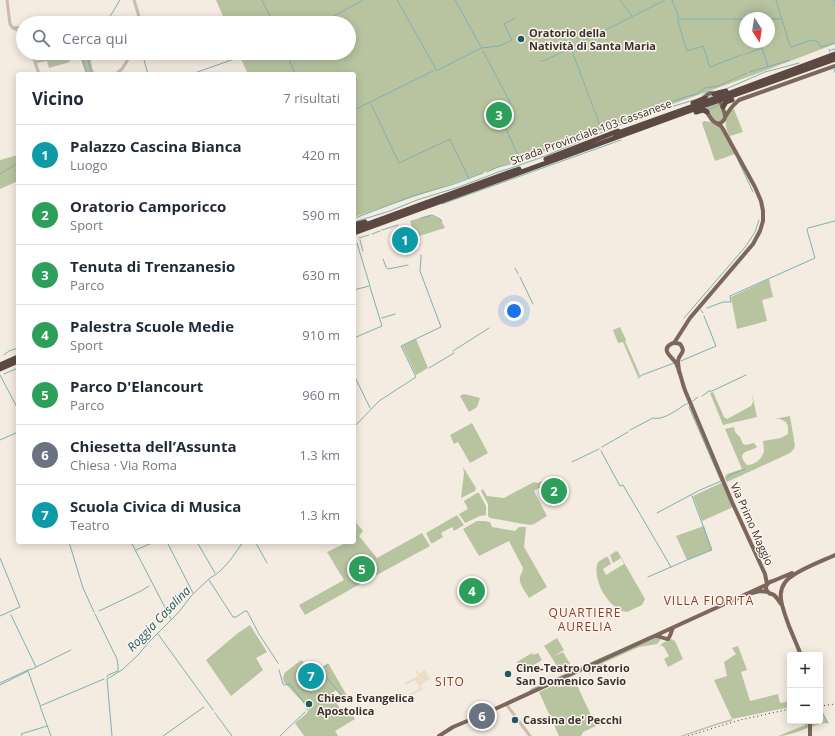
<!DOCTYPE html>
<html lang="it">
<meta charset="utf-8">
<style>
:root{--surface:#fff;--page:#f6f6f7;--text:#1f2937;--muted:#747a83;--line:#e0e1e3;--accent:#1f5a5e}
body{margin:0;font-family:"Open Sans",sans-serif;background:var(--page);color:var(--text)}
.controls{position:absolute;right:12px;bottom:12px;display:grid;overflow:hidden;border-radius:4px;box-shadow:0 2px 10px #0003}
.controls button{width:36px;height:36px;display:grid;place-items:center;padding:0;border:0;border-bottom:1px solid var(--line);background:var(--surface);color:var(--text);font:20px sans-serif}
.compass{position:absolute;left:739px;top:12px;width:36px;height:36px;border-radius:50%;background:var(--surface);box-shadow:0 2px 10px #0003;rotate:168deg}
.you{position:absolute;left:514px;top:311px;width:14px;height:14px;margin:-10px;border:3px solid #fff;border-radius:50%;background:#1a73e8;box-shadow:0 0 0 6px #1a73e833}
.badge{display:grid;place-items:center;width:26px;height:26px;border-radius:50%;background:var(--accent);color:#fff;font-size:13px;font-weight:700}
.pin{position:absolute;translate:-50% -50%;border:2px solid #fff;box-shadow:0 1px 4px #0006}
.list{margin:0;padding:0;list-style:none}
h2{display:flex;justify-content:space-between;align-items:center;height:52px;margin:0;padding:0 16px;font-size:17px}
h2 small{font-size:13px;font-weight:400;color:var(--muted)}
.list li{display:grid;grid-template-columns:26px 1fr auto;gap:12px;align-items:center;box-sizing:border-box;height:60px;padding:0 16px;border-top:1px solid var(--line)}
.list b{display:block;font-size:15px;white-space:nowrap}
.list p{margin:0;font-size:13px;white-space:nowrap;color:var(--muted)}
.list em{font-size:13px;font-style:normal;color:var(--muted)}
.icon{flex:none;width:22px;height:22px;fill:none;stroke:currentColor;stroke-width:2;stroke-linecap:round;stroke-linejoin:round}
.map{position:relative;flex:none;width:835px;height:736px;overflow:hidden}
.search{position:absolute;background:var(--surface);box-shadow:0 2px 10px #0003;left:16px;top:16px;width:340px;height:44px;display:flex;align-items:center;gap:10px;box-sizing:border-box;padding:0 14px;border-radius:22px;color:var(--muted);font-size:15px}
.panel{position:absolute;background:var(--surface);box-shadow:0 2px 10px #0003;left:16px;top:72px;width:340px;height:472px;border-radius:4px}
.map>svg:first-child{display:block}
.green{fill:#b8c4a0;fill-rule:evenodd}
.plaza{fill:#ecdcc8}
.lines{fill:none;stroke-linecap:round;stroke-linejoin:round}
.stream{stroke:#7fb0b2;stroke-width:1}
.minor{stroke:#cdbbac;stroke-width:3}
.major{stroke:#7d675c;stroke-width:4}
.highway{stroke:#5c4a42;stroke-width:5}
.rail{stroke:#3b302b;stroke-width:1;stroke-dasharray:1 3;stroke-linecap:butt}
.highway-bridge{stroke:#5c4a42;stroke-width:5}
.poi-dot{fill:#1f5a5e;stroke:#fbf5ee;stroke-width:1.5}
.labels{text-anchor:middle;stroke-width:3;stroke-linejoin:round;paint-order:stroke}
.poi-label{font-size:11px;font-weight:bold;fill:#3b302b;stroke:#fbf5ee;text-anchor:start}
.street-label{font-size:11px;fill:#3b302b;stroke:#fbf5ee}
.neighbourhood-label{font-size:12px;letter-spacing:1px;fill:#8c3b22;stroke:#fbf5ee}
.water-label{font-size:12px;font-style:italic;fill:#1f5a5e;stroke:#fbf5ee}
</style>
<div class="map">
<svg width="835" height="736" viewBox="0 0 835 736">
<rect width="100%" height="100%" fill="#f4ebe1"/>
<path class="green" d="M216,0H835V44L756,74L449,185L354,217V74H248L238,53H349V23H226ZM745,18H769V42H745Z
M42,53H74V54L69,56L70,62L49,68L47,61L37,63L35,55L42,54Z
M79,53H90L92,68L95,74H86Z
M712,95L716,98L724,115L723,119L720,122L715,121C710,115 704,106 706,98Z
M733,109H734L743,132L730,136L732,140C724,127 723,120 733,109Z
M704,121L711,122L720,127L735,154L715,161L702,123Z
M18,155V181L0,189V160Z
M430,215L441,220L445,228L419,236L417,230L413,231L410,221Z
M769,279L773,297L762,300L767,321L737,329L731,297Z
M620,327L626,340L625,341L640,375L638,377L623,342L618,343L613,330Z
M416,339L428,368L416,375L402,346Z
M713,392L724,417L727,419L751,406L753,402L752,394L757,417L723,425L710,393Z
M464,394L480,398L477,407L469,412L460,396Z
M790,416L795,446L793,450L790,453L727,482L725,477L727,474L742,469L725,429L734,427L735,432L740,437L743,444L746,445L754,443L757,447C750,452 734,451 747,465C755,465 762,459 764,451C764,448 763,444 763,441L781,438L788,434V427L786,422L780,419H775Z
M472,423L488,453L470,463L458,442L454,444L450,435Z
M463,467L476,488L475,491L461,498L464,473Z
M542,481L544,485L534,491L547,516L534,524L530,525L490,518L488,516V504L481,491L483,489L487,496L504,498L534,482L538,483Z
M723,482L733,507L702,521L693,496Z
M477,493H479L486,506V515L480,516L465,523L459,514L468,509L464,501Z
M457,515L464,525L454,531L452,527L441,533L443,537L433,543H431L426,533Z
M354,520L363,531L359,536L377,558L422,533L430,546L351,589L305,615L299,605L344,580L327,552L348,542H354V537L355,536L354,533Z
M477,521H484L490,522L492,527L515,531L519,527H526L524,547L547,587L529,598C526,593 518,583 520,577C521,573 523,572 523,568L509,541L479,556L463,529Z
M704,526L712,550L687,560L676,536Z
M616,551L618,552L645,599L642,605L627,612C609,610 591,579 598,562L606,557H608L611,564L603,569L606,575L624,564L621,558L613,563L610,555Z
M250,625L267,652L256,658L263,670L231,696L206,660L238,633Z
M656,637L661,639L657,644L639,647L603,663L598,669L589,674L587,668Z
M557,638L564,650L554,656L563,652L572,667L561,673L552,658L544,646Z
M671,639L675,641L683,659L668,667L664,659L669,656L664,647H663L662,645L657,648C660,646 663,642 665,642C667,640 669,641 671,639Z
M738,646L747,670L741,672L750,701L778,694L780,703L790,701V707L732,719V721L720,724L684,736H680L718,723L732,719L714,680L727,676L724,662L736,654L732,648Z
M532,653L533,655L538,653L542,660L522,672L517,662Z
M301,660L315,672L328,663L350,701L346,703L336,690L330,695L340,708L348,707L355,719L335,731L338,736H304L295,723L307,713L309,709L284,682L283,678L285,672L287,671Z
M571,678L573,683L575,682L576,683L596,726L583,732L582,735L580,736H559L539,692Z
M820,708L828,723C810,724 795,736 778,736L805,725V721H820Z"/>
<path class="plaza" d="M416,669L419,674L425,670L430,679L420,685L423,689L411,696L409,694L420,688L415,680L406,685L405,683L418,676L415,670Z"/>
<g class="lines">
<path class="stream" d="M262,0L273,23
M397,0L436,69L435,70
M455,0L481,47
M620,0L632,16
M672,0L678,15V22L687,51L703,46L710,67L741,55
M776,0L790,46L791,47L812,40L818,42L821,47L835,43
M834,0L835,2
M679,19H730
M732,19H745
M769,19H782
M106,23L120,0
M321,23L363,0
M829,49L830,52
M831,50L835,49
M483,51L511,104L498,111L520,160
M572,51L601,128
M80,53L87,74
M87,53L88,60L92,74
M142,53L148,74
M286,53L295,74
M743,55L762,48L768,66
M541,61L546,60L665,0
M834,69L835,72
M436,71L481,48L499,46L512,40L504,24L515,18
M750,72L790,60
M192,74L237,58
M726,89L765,72L799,63
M702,96L707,92L713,91
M371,104L399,163L450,139L469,179
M709,109L719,105
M354,110L433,71
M574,139L610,125L640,111L696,94L705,88L718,86L747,73
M738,160L753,192
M487,172L498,167L517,162L568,141
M0,174L18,163
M442,204L621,140
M354,217L355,218L413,196L454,184L483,173
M421,218L432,215L440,219L442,221
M354,222L390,211L417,200L459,187L488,176L498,172L508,169L540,158L644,115L694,100
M382,230L398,225
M372,234L380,231
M359,238L369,235
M360,240L363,251
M357,243L370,286
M383,259L386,267L388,269L408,265
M515,268L518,274
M520,277L533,304
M354,290L369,286
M707,308L723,302H731L730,296L815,258L807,230L808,228L835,221
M701,310L703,313
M382,318L395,314
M684,318L746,246L755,232L759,220
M354,338L382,326L370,287
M453,351L489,328
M4,355L9,351L18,348
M681,361L716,346L704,316
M429,368L454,353
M4,374L18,368
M0,375L18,409
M354,375L370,408
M638,378L642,375L674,363
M702,396L709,391H712L746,375
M693,401L698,397
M687,404H688
M354,427L379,401L416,377L401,346L441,327L420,271L421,258V255
M630,430L653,418C663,421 678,409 686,404
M0,440L18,432
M602,447L628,432
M601,451L620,486L623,485L671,567
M572,462L599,449
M726,479L730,475L745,469
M657,513L698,491L721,481L689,407
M69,542L83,588L94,612
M131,542L171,619
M167,542L193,593
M197,542L215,573
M256,543L267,563
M136,550L154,542
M0,558L20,607L0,616
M648,577L687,560L712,550L692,496
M209,580L233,617H236L245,611H247L259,634L278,663
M99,611L141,591L149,586
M95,614L117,659L118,666V671L108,675L107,677
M11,615L36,667
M158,634L213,710
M328,665L322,669V672L342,696
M279,670L283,684L285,685L290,684L308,708L307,710
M28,671L40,705
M0,683L28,670L32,669L71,650
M0,685L28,671
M530,690L651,636
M820,708L828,723
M215,713L232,736
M806,721V727
M22,736L21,734L47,726
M51,736L40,706L104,679
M112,736L107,679L122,670L139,654L147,644L178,613L192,595L210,578C224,571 234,555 243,542
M163,736L204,707
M280,736L305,712"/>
<path class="minor" d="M7,0L10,24L13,28
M134,0L141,23
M13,28L23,32
M15,28L21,27L23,28
M32,53L39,74
M116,74L122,69L132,53
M506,704L530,736"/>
<path class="major" d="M704,99C714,82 724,108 725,116
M706,110C709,116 716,130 724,120C725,119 725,116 727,114C730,109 734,104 739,100L835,66
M674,343L690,318L753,244L760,231L763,221V211L761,201L755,187L723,129L721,126L716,123
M679,372C679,368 678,364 678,361C679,353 687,353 680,344C677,343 674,342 671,344C660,350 673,358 676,363C681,373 682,385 687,395C702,430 717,466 732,502C743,526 754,550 765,574L767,584
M773,581C767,582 763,588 769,593C772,595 772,593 775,596C777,598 779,601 781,604
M773,581L792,573
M752,593L760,591L768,592
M656,636C660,636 664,639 668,639C671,636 671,631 673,628
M801,655C797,645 793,636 789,626C782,606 772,587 795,574C808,566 822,561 835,555
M810,721V736
M439,736L453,727L484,714L766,585"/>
<path class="highway" d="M714,94L726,91
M722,96L835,54
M723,99L835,59
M693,103L705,98
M723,107L726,102L732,100
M696,112L703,110L707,112
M615,134L699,104
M546,159L618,131
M354,225L365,222
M354,229L519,169
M354,233L700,107
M0,365L18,357
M0,369L18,361"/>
<path class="rail" d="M820,706L835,704
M688,736L740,720L790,709"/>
<path class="highway-bridge" d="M699,104L719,97
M700,107L723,99"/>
</g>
<g class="poi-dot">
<circle cx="521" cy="39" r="4"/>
<circle cx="508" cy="674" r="4"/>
<circle cx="309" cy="704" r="4"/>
<circle cx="515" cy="720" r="4"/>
</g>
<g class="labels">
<g class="poi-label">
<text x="529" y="37">Oratorio della<tspan x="529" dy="13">Natività di Santa Maria</tspan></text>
<text x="516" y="672">Cine-Teatro Oratorio<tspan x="516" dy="13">San Domenico Savio</tspan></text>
<text x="317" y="702">Chiesa Evangelica<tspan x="317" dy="13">Apostolica</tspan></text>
<text x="523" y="724">Cassina de' Pecchi</text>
</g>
<g class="street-label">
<text transform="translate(591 132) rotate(-20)" y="4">Strada Provinciale 103 Cassanese</text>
<text transform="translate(752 524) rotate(66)" y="4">Via Primo Maggio</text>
</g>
<g class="neighbourhood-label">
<text x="709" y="605">VILLA FIORITA</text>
<text x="585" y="617">QUARTIERE<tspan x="585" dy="14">AURELIA</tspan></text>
<text x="450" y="686">SITO</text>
</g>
<g class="water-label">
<text transform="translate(159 619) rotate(-46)" y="4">Roggia Casalina</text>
</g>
</g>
</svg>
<div class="controls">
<button>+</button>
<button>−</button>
</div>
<svg class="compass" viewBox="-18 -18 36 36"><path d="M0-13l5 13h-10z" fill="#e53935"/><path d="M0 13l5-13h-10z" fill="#747a83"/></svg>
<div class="you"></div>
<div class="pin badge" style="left:405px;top:240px;background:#0f9aa8">1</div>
<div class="pin badge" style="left:554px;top:491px;background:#2e9e5b">2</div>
<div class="pin badge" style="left:499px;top:115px;background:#2e9e5b">3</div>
<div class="pin badge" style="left:472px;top:591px;background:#2e9e5b">4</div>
<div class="pin badge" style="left:362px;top:569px;background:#2e9e5b">5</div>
<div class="pin badge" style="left:482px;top:716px;background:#6b7280">6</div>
<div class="pin badge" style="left:311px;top:676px;background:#0f9aa8">7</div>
<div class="search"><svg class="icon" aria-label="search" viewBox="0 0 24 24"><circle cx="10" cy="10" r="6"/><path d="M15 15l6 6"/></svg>Cerca qui</div>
<section class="panel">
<h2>Vicino<small>7 risultati</small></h2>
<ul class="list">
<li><span class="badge" style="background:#0f9aa8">1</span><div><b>Palazzo Cascina Bianca</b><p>Luogo</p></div><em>420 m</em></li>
<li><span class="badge" style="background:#2e9e5b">2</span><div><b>Oratorio Camporicco</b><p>Sport</p></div><em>590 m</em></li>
<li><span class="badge" style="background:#2e9e5b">3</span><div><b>Tenuta di Trenzanesio</b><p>Parco</p></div><em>630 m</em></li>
<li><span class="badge" style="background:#2e9e5b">4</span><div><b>Palestra Scuole Medie</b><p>Sport</p></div><em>910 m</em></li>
<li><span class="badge" style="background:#2e9e5b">5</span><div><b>Parco D'Elancourt</b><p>Parco</p></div><em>960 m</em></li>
<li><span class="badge" style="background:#6b7280">6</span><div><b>Chiesetta dell’Assunta</b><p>Chiesa · Via Roma</p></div><em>1.3 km</em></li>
<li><span class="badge" style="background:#0f9aa8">7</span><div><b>Scuola Civica di Musica</b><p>Teatro</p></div><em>1.3 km</em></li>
</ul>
</section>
</div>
